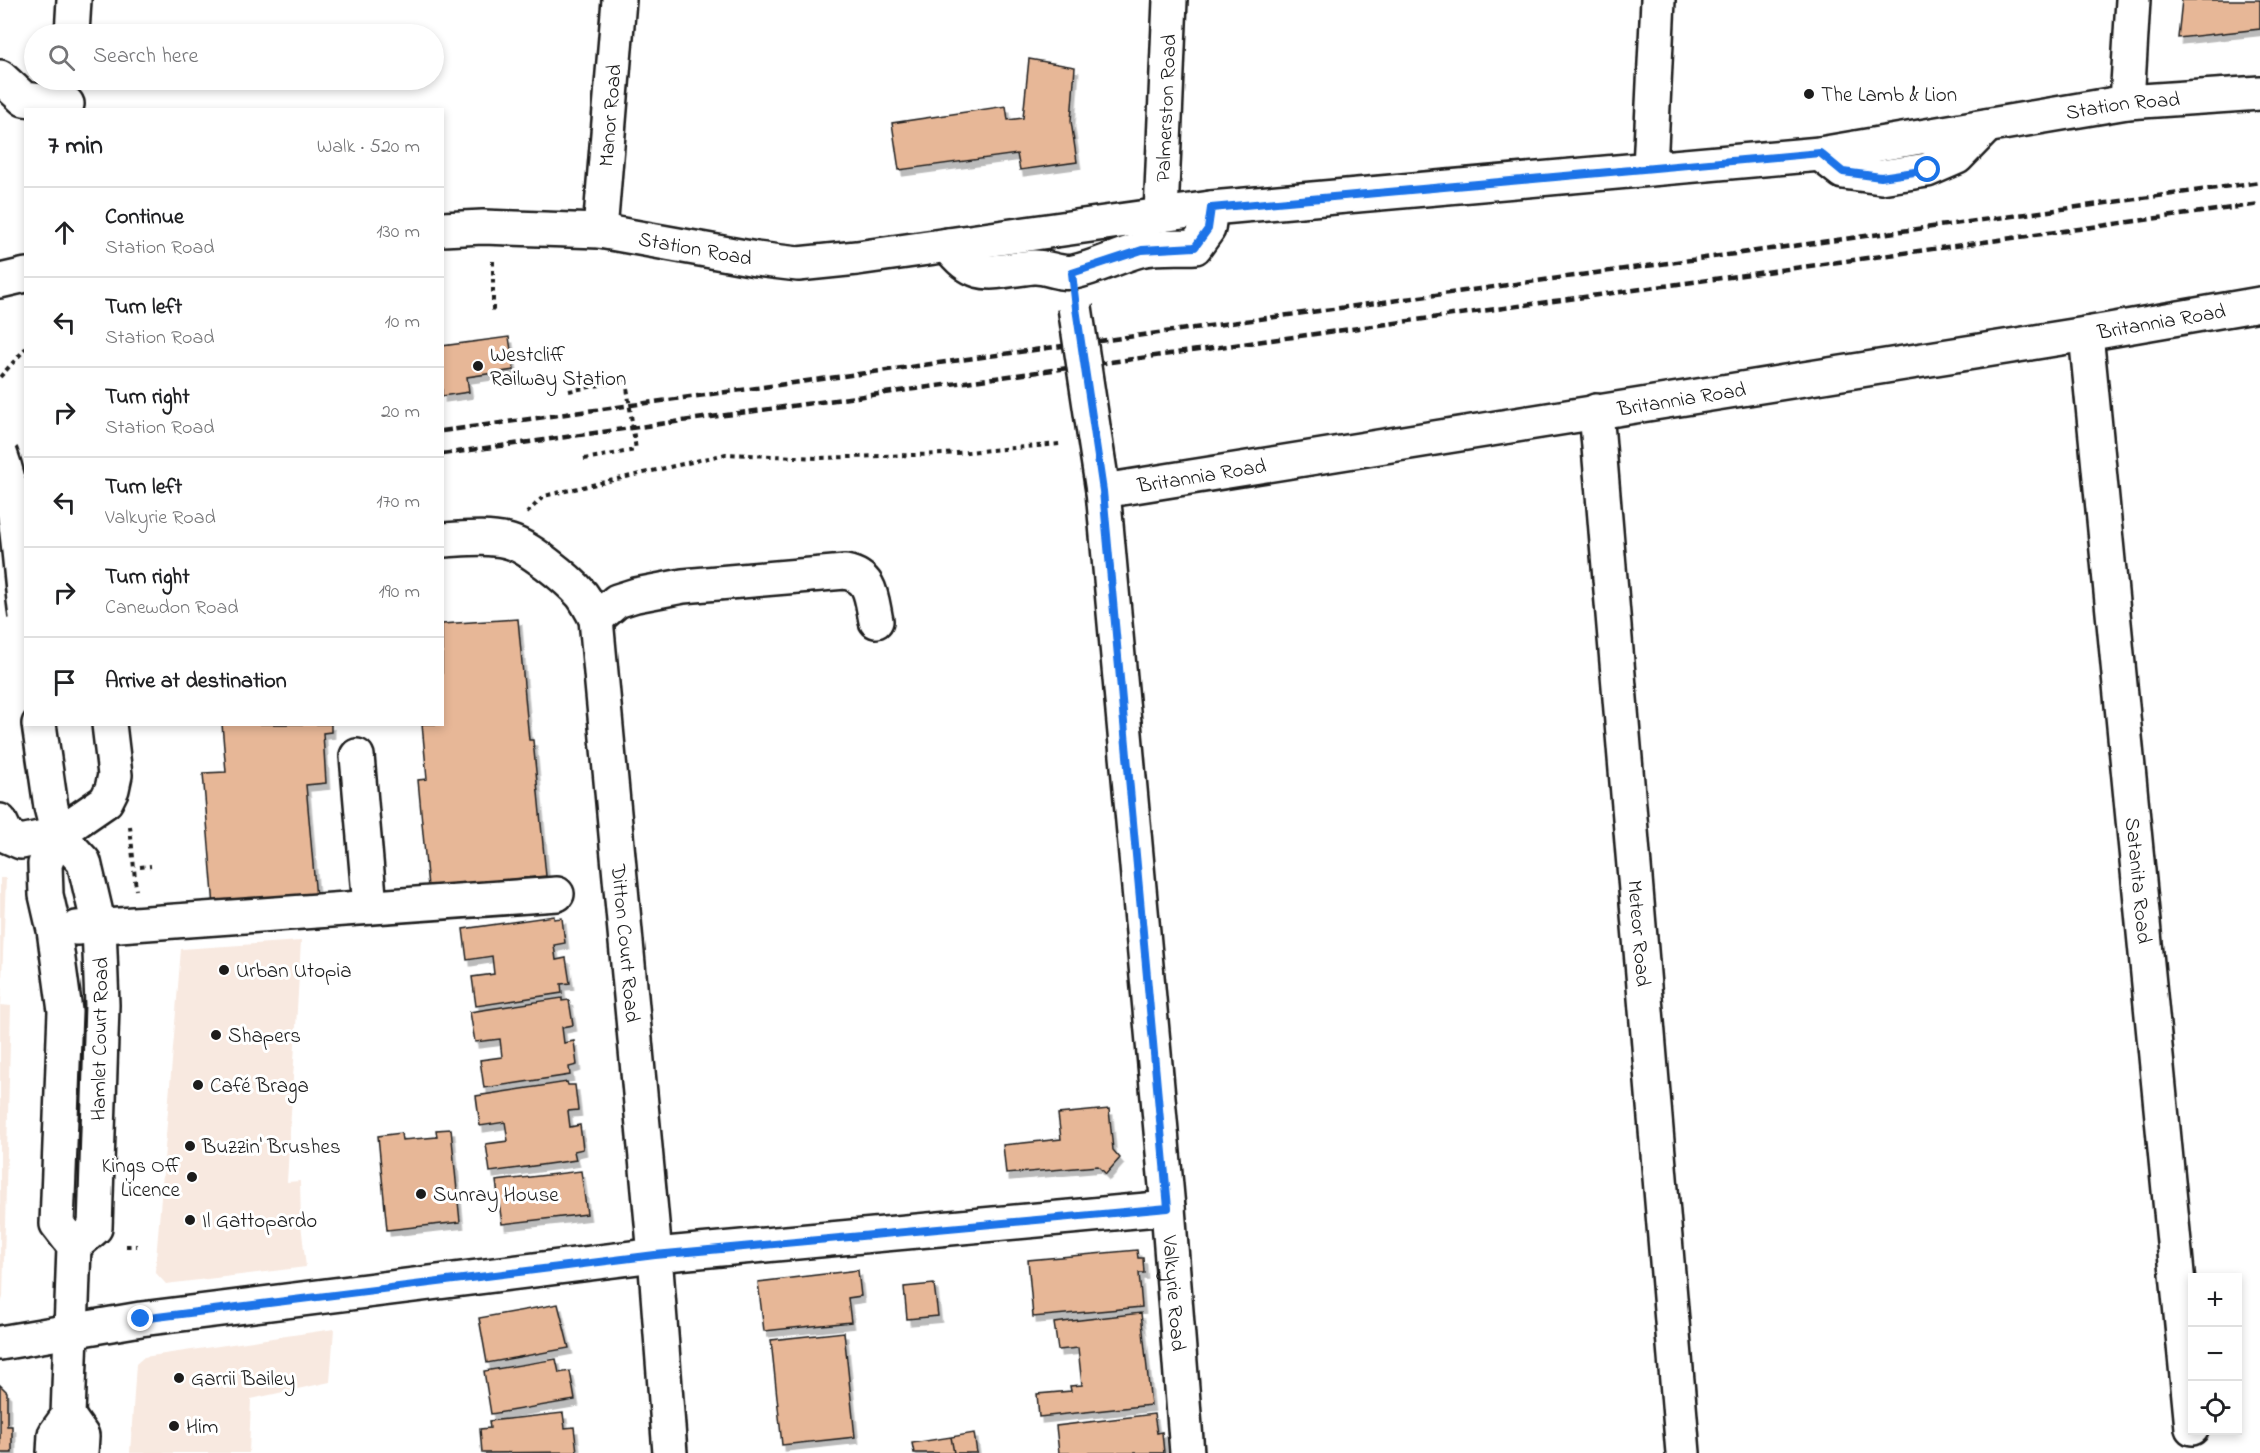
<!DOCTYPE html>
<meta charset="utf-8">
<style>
:root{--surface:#fff;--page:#f2f2f2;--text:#202124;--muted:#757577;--line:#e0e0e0}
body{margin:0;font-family:"Indie Flower",sans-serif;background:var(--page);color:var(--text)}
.controls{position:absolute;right:18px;bottom:18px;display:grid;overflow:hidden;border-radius:0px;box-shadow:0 3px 9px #0003}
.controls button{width:54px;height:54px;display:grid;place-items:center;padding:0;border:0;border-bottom:2px solid var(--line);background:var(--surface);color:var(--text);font:30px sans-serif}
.stop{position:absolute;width:18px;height:18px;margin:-14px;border:4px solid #1a73e8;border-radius:50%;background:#fff}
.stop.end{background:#1a73e8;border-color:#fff;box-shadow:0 2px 6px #0008}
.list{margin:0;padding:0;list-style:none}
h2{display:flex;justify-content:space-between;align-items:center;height:78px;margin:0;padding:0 24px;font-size:26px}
h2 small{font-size:20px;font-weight:400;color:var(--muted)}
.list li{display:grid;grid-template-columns:39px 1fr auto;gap:18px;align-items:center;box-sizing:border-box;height:90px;padding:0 24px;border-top:2px solid var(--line)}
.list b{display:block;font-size:22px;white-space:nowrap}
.list p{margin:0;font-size:20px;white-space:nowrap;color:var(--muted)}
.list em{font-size:20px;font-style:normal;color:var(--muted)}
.icon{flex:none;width:33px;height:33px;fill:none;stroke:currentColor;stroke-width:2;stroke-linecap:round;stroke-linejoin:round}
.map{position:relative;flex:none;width:2260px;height:1453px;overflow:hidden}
.search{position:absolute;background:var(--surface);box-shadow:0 3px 9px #0003;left:24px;top:24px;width:420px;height:66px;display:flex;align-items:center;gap:15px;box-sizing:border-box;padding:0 21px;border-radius:33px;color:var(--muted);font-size:22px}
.panel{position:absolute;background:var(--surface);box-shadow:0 3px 9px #0003;left:24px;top:108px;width:420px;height:618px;border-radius:0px}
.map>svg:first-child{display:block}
.built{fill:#f8e9e0}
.building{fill:#e7b797;stroke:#1c1c1c;stroke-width:1.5;filter:url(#shadow)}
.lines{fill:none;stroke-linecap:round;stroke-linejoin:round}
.minor-casing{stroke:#1c1c1c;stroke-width:38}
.path{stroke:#1c1c1c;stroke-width:4;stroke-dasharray:4.5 4.5;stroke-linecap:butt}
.minor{stroke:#fff;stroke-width:33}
.rail{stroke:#1c1c1c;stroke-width:4.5;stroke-dasharray:9 4.5;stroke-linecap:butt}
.minor-bridge-casing{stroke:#1c1c1c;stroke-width:38;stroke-linecap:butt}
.path-bridge{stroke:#1c1c1c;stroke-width:4;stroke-dasharray:4.5 4.5;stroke-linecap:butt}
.minor-bridge{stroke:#fff;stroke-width:33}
.route{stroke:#1a73e8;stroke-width:8}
.poi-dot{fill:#1c1c1c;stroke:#fff;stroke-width:2}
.labels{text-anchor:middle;stroke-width:6;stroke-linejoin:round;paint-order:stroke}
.poi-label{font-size:21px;fill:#1c1c1c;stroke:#fff;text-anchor:start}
.street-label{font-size:21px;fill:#1c1c1c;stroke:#fff}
</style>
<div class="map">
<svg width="2260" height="1453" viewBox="0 0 2260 1453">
<defs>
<filter id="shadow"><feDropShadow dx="3.5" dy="6" stdDeviation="0" flood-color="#0004"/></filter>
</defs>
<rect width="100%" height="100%" fill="#fff"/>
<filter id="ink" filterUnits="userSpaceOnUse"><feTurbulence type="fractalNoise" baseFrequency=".0167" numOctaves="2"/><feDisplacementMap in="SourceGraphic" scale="12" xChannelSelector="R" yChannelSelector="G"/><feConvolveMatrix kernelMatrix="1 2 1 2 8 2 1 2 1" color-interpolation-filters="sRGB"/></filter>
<g filter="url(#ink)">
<path class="built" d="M0,878H6L1,1005L11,1006L3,1297L0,1306Z
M301,941L287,1182L300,1181L301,1224L306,1267L166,1284L155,1272L181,949Z
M334,1329L330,1382L251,1399L249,1453H130L136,1364L144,1357Z"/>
<path class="building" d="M2182,0H2260V29L2178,38Z
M1029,59L1075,67L1071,121L1077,162L1020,170L1017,154L899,170L892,123L1006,106L1008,120L1023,118Z
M509,337L514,370L467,377L469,392L442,396V346Z
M518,619L529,740H533L546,876L428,887L418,780L427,779L422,724H442V624Z
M222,724H331V732L323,733L326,783L306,785L316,898L214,907L203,773L226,772Z
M554,916V919L562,918L565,943L554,945L556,960L566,958L570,983L561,984L562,993L476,1006L472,977L494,974L492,956L467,960L463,929Z
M562,998V1001L569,1000L573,1025L562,1027L564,1043L574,1041L577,1065L569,1067L570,1075L484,1088L480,1060L502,1057L500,1039L475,1042L470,1012Z
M567,1082L568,1085H575L578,1110L568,1111L570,1127L580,1125L583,1149L574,1151L576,1160L490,1172L486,1144L508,1141L505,1122L480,1126L476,1096Z
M1109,1109L1113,1150L1120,1158L1106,1174L1098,1166L1006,1174L1003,1145L1061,1139L1058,1114Z
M451,1129L460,1222L387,1230L378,1136L401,1133L402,1140L437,1137L436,1130Z
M581,1171L587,1214L502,1224L496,1181Z
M1137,1250L1138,1258H1143L1144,1273H1139L1142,1307L1033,1317L1028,1260Z
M858,1270L861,1296L848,1298L851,1322L764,1331L758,1282Z
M934,1284L938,1316L907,1319L904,1287Z
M558,1304L569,1348L487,1363L479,1318Z
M1141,1313L1151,1405L1039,1417L1037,1394L1071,1391L1070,1386L1082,1385L1078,1348L1058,1350L1054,1323Z
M844,1332L855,1437L782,1445L771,1340Z
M556,1359L559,1373L570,1371L575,1400L491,1414L484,1371Z
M0,1385L7,1392V1426H12V1453H0Z
M563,1413L565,1428L574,1427L577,1452L482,1453L480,1429L490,1428L489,1421Z
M1154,1414L1157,1433L1162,1432L1164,1453H1059L1056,1426Z
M974,1433L977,1453H954L951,1437Z
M951,1437L954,1453H914L912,1443Z"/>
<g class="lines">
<g class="minor-casing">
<g id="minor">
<path d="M72,34L74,0"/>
<path d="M0,77L24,99L67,104"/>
<path d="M2127,102L2133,0"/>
<path d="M1820,154L1843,172L1881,177L1927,170L1957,157L1987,126"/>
<path d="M1650,168L1658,0"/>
<path id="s1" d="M1161,214L1170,0"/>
<path id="s2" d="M442,229L483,227L600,231L756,259L798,264L857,258L1211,208L1820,154L2127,102L2260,93"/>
<path id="s3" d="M600,231L619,0"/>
<path d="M948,245C976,284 994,270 1033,267C1047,266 1060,275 1074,272C1097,267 1118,256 1140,250C1157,246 1178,248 1195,247L1208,229L1211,208"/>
<path d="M0,281L26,275"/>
<path id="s4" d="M2086,334L2192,1428"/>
<path id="s5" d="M1596,411L1683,1453"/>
<path id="s6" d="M1094,433L1103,491L1168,1208L1187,1453"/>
<path id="s7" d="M1103,491L2086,334L2260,304"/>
<path id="s8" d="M442,540C464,539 486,536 507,541C527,545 569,580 582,595C587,602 592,611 596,619L655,1255L670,1453"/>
<path d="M596,619L617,601L636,595L683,586L845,572C872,577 871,597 876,621"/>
<path d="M39,724L51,807L58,834L84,862L99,926L102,1005L95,1228L74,1246"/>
<path d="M357,756L370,907"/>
<path d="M0,821L7,836L21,842L58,834L106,801L112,789L115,775L109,724"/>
<path d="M77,928L557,894"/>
<path d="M0,1343L141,1319L655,1255L1168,1208"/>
<path d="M68,1416L82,1436L81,1453"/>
<path d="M54,1453L55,1434L68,1416L74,1246L57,1224L65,1011L54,930L46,895L45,864L58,834"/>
</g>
</g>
<path class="path" d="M493,261V313
M0,377L26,348
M569,391L626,380
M584,459L636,450
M527,513L544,496L726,454L819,458L945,454L1060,444
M130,826L136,890
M140,867L151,866
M126,1246H137"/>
<use href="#minor" class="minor"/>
<path class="rail" d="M442,431L2260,182
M442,454L2260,204
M0,494L26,491
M0,511L26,507"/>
<g class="minor-bridge-casing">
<path id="minor-bridge" d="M1075,307L1094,433
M0,453C18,500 19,566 26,616"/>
</g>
<path class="path-bridge" d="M626,380L636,450"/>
<use href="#minor-bridge" class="minor-bridge"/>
</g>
</g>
<g class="lines" filter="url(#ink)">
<path class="route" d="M141,1319L655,1255L1168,1208L1103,491L1076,308L1072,273L1142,250L1195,247L1208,229L1211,208L1820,153L1843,172L1881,177L1928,170"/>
</g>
<g class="poi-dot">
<circle cx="1809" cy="94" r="6"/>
<circle cx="478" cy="366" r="6"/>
<circle cx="224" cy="970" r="6"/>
<circle cx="216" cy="1035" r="6"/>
<circle cx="198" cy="1085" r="6"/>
<circle cx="190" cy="1146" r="6"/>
<circle cx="192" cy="1177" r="6"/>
<circle cx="421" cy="1194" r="6"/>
<circle cx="190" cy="1220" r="6"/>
<circle cx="179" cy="1378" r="6"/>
<circle cx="174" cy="1426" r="6"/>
</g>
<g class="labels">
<g class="poi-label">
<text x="1821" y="101">The Lamb &amp; Lion</text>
<text x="490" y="361">Westcliff<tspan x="490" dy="24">Railway Station</tspan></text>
<text x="236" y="977">Urban Utopia</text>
<text x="228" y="1042">Shapers</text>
<text x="210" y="1092">Café Braga</text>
<text x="202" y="1153">Buzzin' Brushes</text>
<text x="180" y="1172" text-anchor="end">Kings Off<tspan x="180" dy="24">Licence</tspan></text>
<text x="433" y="1201">Sunray House</text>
<text x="202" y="1227">Il Gattopardo</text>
<text x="191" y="1385">Garrii Bailey</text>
<text x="186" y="1433">Him</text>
</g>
<g class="street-label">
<text dy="7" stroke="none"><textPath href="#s2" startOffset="1694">Station Road</textPath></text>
<text dy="7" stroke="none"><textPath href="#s1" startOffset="106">Palmerston Road</textPath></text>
<text dy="7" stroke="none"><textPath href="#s3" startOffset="116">Manor Road</textPath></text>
<text dy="7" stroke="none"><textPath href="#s2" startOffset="255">Station Road</textPath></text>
<text dy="7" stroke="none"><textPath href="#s7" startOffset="1072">Britannia Road</textPath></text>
<text dy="7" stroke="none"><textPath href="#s7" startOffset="586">Britannia Road</textPath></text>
<text dy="7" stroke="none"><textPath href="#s7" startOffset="100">Britannia Road</textPath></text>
<text dy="7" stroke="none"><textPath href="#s4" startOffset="549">Satanita Road</textPath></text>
<text dy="7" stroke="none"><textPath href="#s5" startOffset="524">Meteor Road</textPath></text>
<text dy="7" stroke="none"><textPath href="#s8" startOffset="512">Ditton Court Road</textPath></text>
<text transform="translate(99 1039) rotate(-89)" y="7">Hamlet Court Road</text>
<text dy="7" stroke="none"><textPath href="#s6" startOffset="864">Valkyrie Road</textPath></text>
</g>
</g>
</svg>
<div class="controls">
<button>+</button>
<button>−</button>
<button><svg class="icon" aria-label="locate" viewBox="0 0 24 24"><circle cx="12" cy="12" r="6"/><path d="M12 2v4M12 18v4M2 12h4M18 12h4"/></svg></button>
</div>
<div class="stop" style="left:1928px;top:170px"></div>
<div class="stop end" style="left:141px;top:1319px"></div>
<div class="search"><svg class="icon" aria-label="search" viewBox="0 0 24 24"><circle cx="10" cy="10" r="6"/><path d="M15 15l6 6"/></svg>Search here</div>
<section class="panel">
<h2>7 min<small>Walk · 520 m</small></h2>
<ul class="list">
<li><svg class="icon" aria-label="ahead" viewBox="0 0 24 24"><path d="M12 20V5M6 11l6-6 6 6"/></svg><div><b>Continue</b><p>Station Road</p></div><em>130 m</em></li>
<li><svg class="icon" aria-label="left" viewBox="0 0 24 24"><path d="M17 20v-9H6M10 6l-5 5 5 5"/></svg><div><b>Turn left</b><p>Station Road</p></div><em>10 m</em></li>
<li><svg class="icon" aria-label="right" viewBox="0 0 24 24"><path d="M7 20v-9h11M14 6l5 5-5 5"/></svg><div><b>Turn right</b><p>Station Road</p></div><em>20 m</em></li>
<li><svg class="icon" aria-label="left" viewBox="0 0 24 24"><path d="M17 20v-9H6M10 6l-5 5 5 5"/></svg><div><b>Turn left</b><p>Valkyrie Road</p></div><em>170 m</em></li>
<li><svg class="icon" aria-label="right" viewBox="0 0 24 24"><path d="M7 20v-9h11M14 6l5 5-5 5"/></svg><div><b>Turn right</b><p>Canewdon Road</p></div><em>190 m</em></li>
<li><svg class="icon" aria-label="arrive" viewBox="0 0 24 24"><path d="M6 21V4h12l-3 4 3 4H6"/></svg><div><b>Arrive at destination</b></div></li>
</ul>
</section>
</div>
